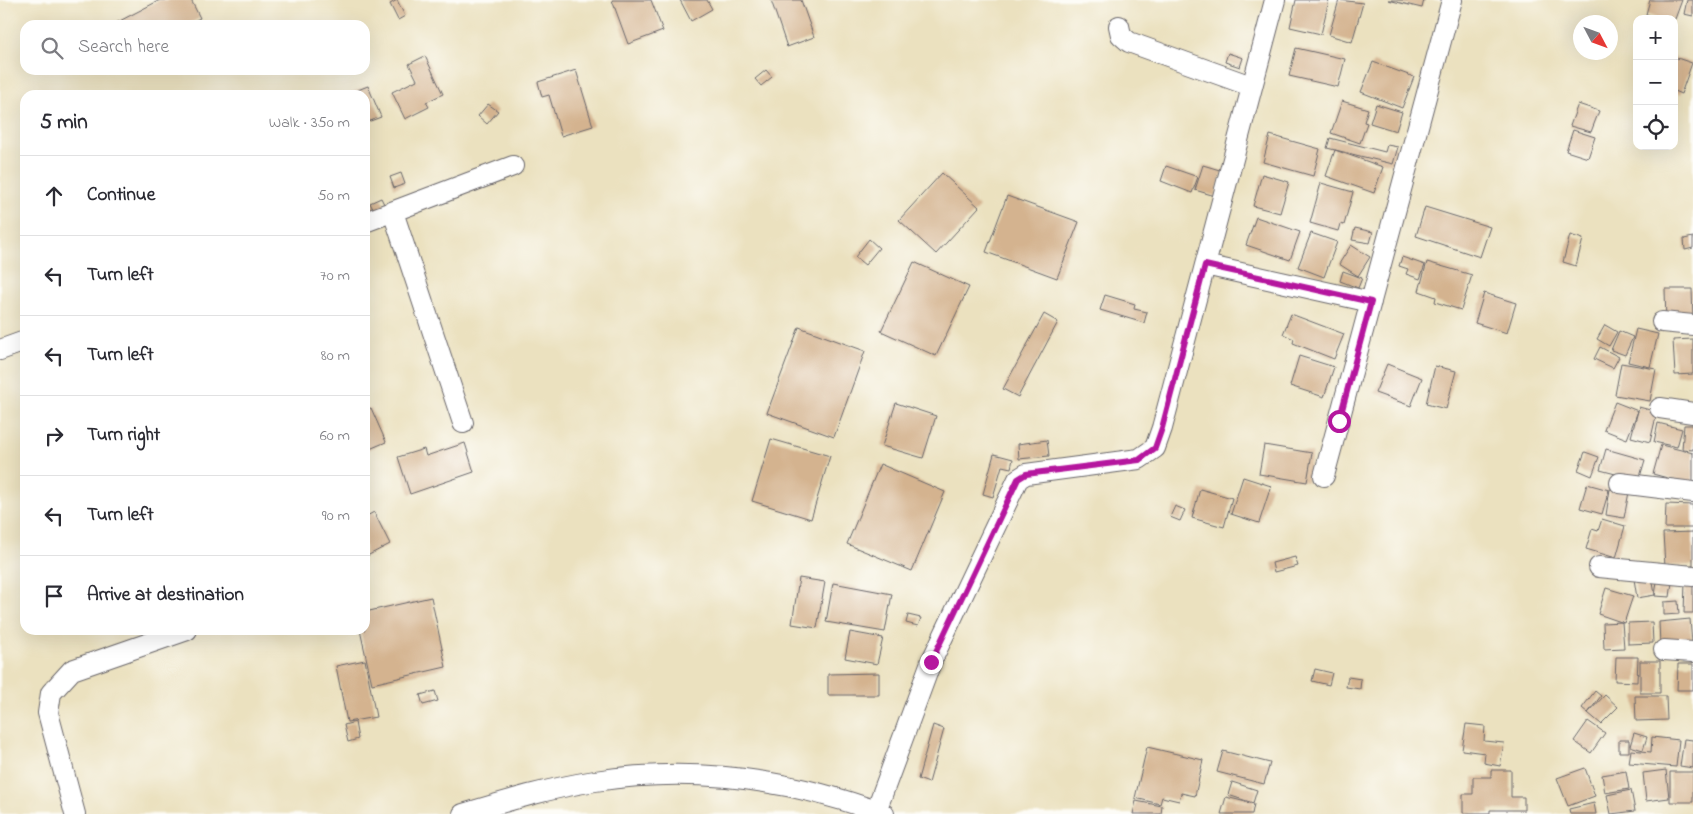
<!DOCTYPE html>
<meta charset="utf-8">
<style>
:root{--surface:#fff;--page:#f2f2f3;--text:#2b2b33;--muted:#7c7c81;--line:#e1e1e2}
body{margin:0;font-family:"Indie Flower",sans-serif;background:var(--page);color:var(--text)}
.controls{position:absolute;right:15px;top:15px;display:grid;overflow:hidden;border-radius:10px;box-shadow:0 5px 20px #0002}
.controls button{width:45px;height:45px;display:grid;place-items:center;padding:0;border:0;border-bottom:1px solid var(--line);background:var(--surface);color:var(--text);font:25px sans-serif}
.compass{position:absolute;left:1573px;top:15px;width:45px;height:45px;border-radius:50%;background:var(--surface);box-shadow:0 5px 20px #0002;rotate:131deg}
.stop{position:absolute;width:15px;height:15px;margin:-11px;border:4px solid #b5179e;border-radius:50%;background:#fff}
.stop.end{background:#b5179e;border-color:#fff;box-shadow:0 1px 5px #0008}
.list{margin:0;padding:0;list-style:none}
h2{display:flex;justify-content:space-between;align-items:center;height:65px;margin:0;padding:0 20px;font-size:21px}
h2 small{font-size:16px;font-weight:400;color:var(--muted)}
.list li{display:grid;grid-template-columns:32px 1fr auto;gap:15px;align-items:center;box-sizing:border-box;height:80px;padding:0 20px;border-top:1px solid var(--line)}
.list b{display:block;font-size:19px;white-space:nowrap}
.list em{font-size:16px;font-style:normal;color:var(--muted)}
.icon{flex:none;width:28px;height:28px;fill:none;stroke:currentColor;stroke-width:2;stroke-linecap:round;stroke-linejoin:round}
.map{position:relative;flex:none;width:1693px;height:814px;overflow:hidden}
.search{position:absolute;background:var(--surface);box-shadow:0 5px 20px #0002;left:20px;top:20px;width:350px;height:55px;display:flex;align-items:center;gap:12px;box-sizing:border-box;padding:0 18px;border-radius:15px;color:var(--muted);font-size:19px}
.panel{position:absolute;background:var(--surface);box-shadow:0 5px 20px #0002;left:20px;top:90px;width:350px;height:545px;border-radius:15px}
.map>svg:first-child{display:block}
.building{fill:#d4b38f}
.lines{fill:none;stroke-linecap:round;stroke-linejoin:round}
.minor-casing{stroke:#686569;stroke-width:22}
.minor{stroke:#fff;stroke-width:20}
.route{stroke:#b5179e;stroke-width:6}
</style>
<div class="map">
<svg width="1693" height="814" viewBox="0 0 1693 814">
<rect width="100%" height="100%" fill="#fdfcf7"/>
<filter id="ink" filterUnits="userSpaceOnUse"><feTurbulence type="fractalNoise" baseFrequency=".02" numOctaves="2"/><feDisplacementMap in="SourceGraphic" scale="10" xChannelSelector="R" yChannelSelector="G"/><feConvolveMatrix kernelMatrix="1 2 1 2 8 2 1 2 1" color-interpolation-filters="sRGB"/></filter>
<filter id="wash" filterUnits="userSpaceOnUse"><feTurbulence type="fractalNoise" baseFrequency=".0096" numOctaves="4" result="noise"/><feDisplacementMap in="SourceGraphic" scale="20" xChannelSelector="R" yChannelSelector="G"/><feGaussianBlur stdDeviation="1.12" result="paint"/><feColorMatrix in="noise" values="0 0 0 0 0 0 0 0 0 0 0 0 0 0 0 0 0 1.4 0 .05"/><feComposite in="paint" operator="in"/></filter>
<g filter="url(#wash)">
<rect width="100%" height="100%" fill="#ebe1bf"/>
<g id="blocks">
<path class="building" d="M160,0H191L200,18L186,25H112Z
M397,0L405,16L398,20L390,4Z
M612,0H651L663,31L628,44Z
M680,0H707L712,9L691,21Z
M771,0H801L814,37L787,47Z
M1296,0H1329L1321,34L1290,27Z
M1339,0L1363,3L1352,42L1329,35Z
M1388,0H1424L1422,8Z
M1650,0H1682L1675,19H1659L1646,14Z
M1687,0H1693V16L1684,14Z
M1296,48L1345,59L1338,87L1289,76Z
M1228,53L1243,58L1240,67L1225,62Z
M425,56L443,94L426,102L429,107L405,119L392,92L417,80L409,64Z
M1674,57L1692,63L1681,94L1674,91Z
M1373,62L1414,77L1402,108L1361,92Z
M576,70L593,126L561,136L549,95L542,97L538,82Z
M766,70L772,77L761,86L755,79Z
M368,86L381,117L365,123V95H345Z
M1342,101L1368,109L1364,122L1367,123L1360,143L1331,133Z
M488,104L498,111L487,124L478,116Z
M1376,104L1402,112L1396,131L1370,123Z
M1578,104L1599,111L1591,132L1570,126Z
M1573,130L1595,137L1588,158L1566,151Z
M1270,135L1320,149L1313,176L1263,162Z
M1330,138L1385,152L1387,145L1398,147L1393,164L1327,148Z
M1335,150L1383,167L1374,193L1326,176Z
M1203,165L1223,171L1215,196L1195,190Z
M1166,166L1198,177L1192,193L1161,181Z
M401,173L405,184L394,188L390,177Z
M942,173L979,207L936,254L899,220Z
M1262,174L1289,182L1280,213L1253,206Z
M1321,183L1353,192L1344,225L1340,224L1338,231L1310,223Z
M1007,196L1079,222L1057,278L986,252Z
M381,198L386,208L375,213L370,203Z
M1425,207L1490,227L1480,257L1416,236Z
M1256,217L1300,232L1290,260L1246,245Z
M1355,228L1373,232L1370,243L1352,240Z
M1311,233L1337,242L1324,277L1298,267Z
M1570,235L1583,239L1576,266L1563,262Z
M1693,237V248L1685,250L1684,239Z
M869,239L879,248L865,265L855,257Z
M1351,245L1370,257L1358,276L1339,264Z
M1402,257L1425,265L1420,279L1406,274L1408,269L1399,266Z
M914,262L969,287L936,356L881,331Z
M1427,262L1472,275L1461,310L1435,302L1436,297L1419,291Z
M1343,271L1362,278L1358,288L1340,281Z
M1665,289H1692L1693,321L1666,322Z
M1484,293L1516,303L1507,333L1475,323Z
M1105,295L1135,304L1134,309L1147,312L1144,323L1100,310Z
M1044,314L1058,322L1018,397L1003,389Z
M1291,314L1344,334L1334,359L1293,343L1294,339L1283,334Z
M1605,325L1617,332L1609,346L1597,339Z
M799,327L865,351L834,437L767,413Z
M1636,329L1658,334L1650,367L1628,362Z
M1619,331L1633,337L1625,355L1611,350Z
M1693,339V374L1675,375L1673,340Z
M1600,347L1619,357L1613,368L1594,359Z
M1299,356L1334,367L1324,397L1290,386Z
M1621,363L1656,369L1650,401L1615,395Z
M1387,364L1422,378L1411,406L1375,393Z
M1435,366L1456,371L1446,409L1426,404Z
M1615,402L1638,411L1627,439L1604,430Z
M896,403L936,416L923,458L882,446Z
M1639,407L1657,412L1650,442L1631,437Z
M371,408L386,442L365,451V410Z
M1658,423L1682,429L1677,447L1654,442Z
M1684,425H1693V450L1682,449Z
M771,439L830,456L811,519L752,501Z
M1047,440L1049,456L1019,459L1018,444Z
M465,443L474,472L410,494L398,457L424,449L426,456Z
M1264,445L1312,453L1307,482L1259,474Z
M1661,445L1693,453V485L1653,474Z
M1606,449L1645,460L1639,480L1600,470Z
M1585,452L1599,457L1592,476L1578,470Z
M994,454L1013,459L1011,468L1002,466L993,497L983,494Z
M880,464L945,492L912,571L847,544Z
M1243,477L1271,486L1259,523L1231,514Z
M1587,484L1609,490L1602,514L1580,508Z
M1200,489L1232,498L1224,527L1192,518Z
M1610,489L1629,492L1624,518L1606,515Z
M1666,504L1693,505V528H1665Z
M1175,506L1185,510L1180,521L1170,517Z
M374,512L390,544L365,557V517Z
M1602,519L1625,526L1616,558L1586,549L1592,529L1598,531Z
M1693,532V565L1665,566L1663,533Z
M1295,557L1298,566L1274,572L1272,563Z
M1652,576L1655,595L1637,598L1634,579Z
M799,578L825,582L817,628L792,624Z
M1657,581L1672,582L1670,597L1655,596Z
M1685,582H1693V613H1684Z
M833,583L892,594L885,632L826,622Z
M1606,588L1633,596L1624,623L1598,614Z
M431,597L446,667L372,684L360,630H365V612Z
M1678,601L1679,614L1664,615V602Z
M908,615L921,618L918,626L906,623Z
M1690,619L1692,643L1660,645L1659,622Z
M1622,622L1624,648L1604,649L1603,623Z
M1652,622L1653,643L1628,644V623Z
M850,632L883,638L877,664L845,658Z
M1616,657H1638L1637,682L1615,681Z
M365,660L376,717L347,722L336,666Z
M1640,661H1660V693H1640Z
M1678,664H1693V690H1677Z
M1315,669L1332,673L1329,685L1312,681Z
M879,673V695H828V674Z
M1348,677L1361,679L1360,689L1346,687Z
M435,691L438,701L423,705L420,695Z
M1595,691L1601,696L1588,713L1582,708Z
M1605,695L1618,707L1601,724L1588,713Z
M1635,696H1666L1667,720L1636,721Z
M1588,721L1605,733L1591,753L1574,741Z
M355,722L358,739L348,742L344,725Z
M1466,724L1485,726L1484,741L1504,743L1500,766L1484,763L1485,753L1462,750Z
M933,725L944,729L929,783L918,779Z
M1634,733L1647,737L1643,750L1630,746Z
M1652,737L1679,740L1676,767L1629,763L1631,750L1651,752Z
M1684,739L1693,740V768L1680,766Z
M1619,740H1629V752H1619Z
M1147,747L1203,760L1195,796L1181,793L1179,801L1162,797L1160,804L1135,798Z
M1223,751L1270,763L1264,784L1217,772Z
M1585,768L1595,796L1568,806L1557,778Z
M1491,770H1511V797H1524V810H1490V813H1463V794H1473V777H1491Z
M1666,770L1669,798L1646,801L1643,773Z
M1626,771L1629,789L1605,793L1602,775Z
M1670,772H1693V802H1670Z
M1232,782L1257,790L1253,803L1228,795Z
M1631,790L1635,811L1611,814L1607,795Z
M1226,797L1254,804L1252,814H1221Z
M1136,801L1162,806L1161,814H1133Z
M1594,803L1596,814H1570L1569,809Z"/>
</g>
</g>
<g filter="url(#ink)">
<use href="#blocks" fill-opacity="0" stroke="#686569" stroke-width="1"/>
<g class="lines">
<g class="minor-casing">
<path id="minor" d="M1119,26L1121,35L1129,42L1251,86
M393,212L463,423
M365,222L513,166
M1205,265L1371,302
M1662,322L1693,325
M0,350L25,341
M1660,408L1693,413
M1324,476L1452,0
M1620,483L1693,492
M1599,567L1693,576
M1664,650L1693,652
M876,811L931,662L1018,479L1026,474L1139,459L1155,448L1162,428L1275,0
M75,814L48,713L51,693L72,670L187,630
M463,814C506,801 550,788 595,781C693,766 791,779 884,814"/>
</g>
<use href="#minor" class="minor"/>
</g>
</g>
<g class="lines" filter="url(#ink)">
<path class="route" d="M931,662L1018,479L1026,474L1139,460L1155,448L1162,428L1205,265L1371,302L1339,421"/>
</g>
</svg>
<div class="controls">
<button>+</button>
<button>−</button>
<button><svg class="icon" aria-label="locate" viewBox="0 0 24 24"><circle cx="12" cy="12" r="6"/><path d="M12 2v4M12 18v4M2 12h4M18 12h4"/></svg></button>
</div>
<svg class="compass" viewBox="-18 -18 36 36"><path d="M0-13l5 13h-10z" fill="#e53935"/><path d="M0 13l5-13h-10z" fill="#7c7c81"/></svg>
<div class="stop" style="left:1339px;top:421px"></div>
<div class="stop end" style="left:931px;top:662px"></div>
<div class="search"><svg class="icon" aria-label="search" viewBox="0 0 24 24"><circle cx="10" cy="10" r="6"/><path d="M15 15l6 6"/></svg>Search here</div>
<section class="panel">
<h2>5 min<small>Walk · 350 m</small></h2>
<ul class="list">
<li><svg class="icon" aria-label="ahead" viewBox="0 0 24 24"><path d="M12 20V5M6 11l6-6 6 6"/></svg><div><b>Continue</b></div><em>50 m</em></li>
<li><svg class="icon" aria-label="left" viewBox="0 0 24 24"><path d="M17 20v-9H6M10 6l-5 5 5 5"/></svg><div><b>Turn left</b></div><em>70 m</em></li>
<li><svg class="icon" aria-label="left" viewBox="0 0 24 24"><path d="M17 20v-9H6M10 6l-5 5 5 5"/></svg><div><b>Turn left</b></div><em>80 m</em></li>
<li><svg class="icon" aria-label="right" viewBox="0 0 24 24"><path d="M7 20v-9h11M14 6l5 5-5 5"/></svg><div><b>Turn right</b></div><em>60 m</em></li>
<li><svg class="icon" aria-label="left" viewBox="0 0 24 24"><path d="M17 20v-9H6M10 6l-5 5 5 5"/></svg><div><b>Turn left</b></div><em>90 m</em></li>
<li><svg class="icon" aria-label="arrive" viewBox="0 0 24 24"><path d="M6 21V4h12l-3 4 3 4H6"/></svg><div><b>Arrive at destination</b></div></li>
</ul>
</section>
</div>
